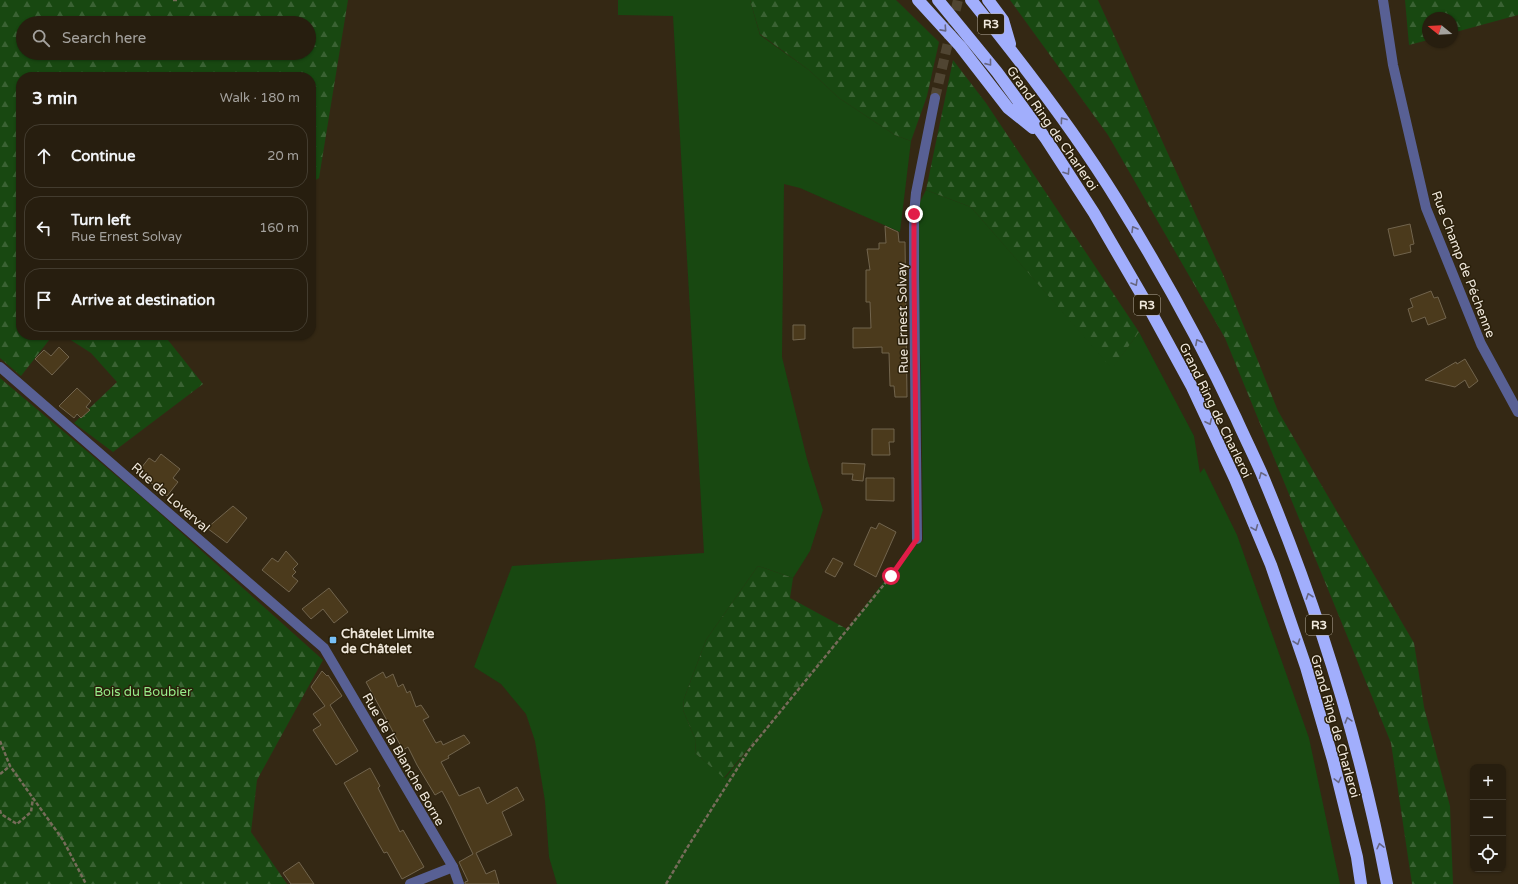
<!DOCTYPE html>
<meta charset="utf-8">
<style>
:root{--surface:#271e0f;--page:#2f2718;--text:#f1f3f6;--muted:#a4a29e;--line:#433c2f}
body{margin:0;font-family:"Varela Round",sans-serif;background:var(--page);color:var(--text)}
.controls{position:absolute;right:12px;bottom:12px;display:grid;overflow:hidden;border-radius:8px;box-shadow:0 1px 3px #0004}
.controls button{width:36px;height:36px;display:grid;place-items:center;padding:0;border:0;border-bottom:1px solid var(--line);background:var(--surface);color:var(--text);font:20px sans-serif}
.compass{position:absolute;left:1422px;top:12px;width:36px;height:36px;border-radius:50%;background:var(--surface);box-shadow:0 1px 3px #0004;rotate:288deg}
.stop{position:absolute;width:12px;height:12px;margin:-9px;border:3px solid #e11d48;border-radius:50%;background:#fff}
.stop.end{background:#e11d48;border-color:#fff;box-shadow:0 1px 4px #0008}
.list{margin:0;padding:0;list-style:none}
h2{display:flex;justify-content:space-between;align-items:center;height:52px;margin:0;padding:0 16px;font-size:17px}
h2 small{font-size:13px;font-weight:400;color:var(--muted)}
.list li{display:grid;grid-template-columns:26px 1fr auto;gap:12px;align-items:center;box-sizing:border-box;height:64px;margin:0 8px 8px;padding:0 8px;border:1px solid var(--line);border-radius:16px}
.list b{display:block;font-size:15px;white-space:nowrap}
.list p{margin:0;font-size:13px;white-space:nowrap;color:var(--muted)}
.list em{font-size:13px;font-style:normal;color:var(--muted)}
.icon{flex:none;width:22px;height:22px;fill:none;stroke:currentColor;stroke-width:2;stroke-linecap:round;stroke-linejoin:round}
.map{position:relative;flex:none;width:1518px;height:884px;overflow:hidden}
.search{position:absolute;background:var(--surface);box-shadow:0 1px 3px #0004;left:16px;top:16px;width:300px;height:44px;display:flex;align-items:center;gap:10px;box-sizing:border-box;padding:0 14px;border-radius:22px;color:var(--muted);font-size:15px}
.panel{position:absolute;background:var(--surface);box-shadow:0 1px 3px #0004;left:16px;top:72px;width:300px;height:268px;border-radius:16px}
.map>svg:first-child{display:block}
.grass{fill:#184811}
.forest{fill:url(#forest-firs);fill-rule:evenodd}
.building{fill:#4b3a1c;stroke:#71644d}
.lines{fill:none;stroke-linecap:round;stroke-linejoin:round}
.minor-tunnel{stroke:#504532;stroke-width:10;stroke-dasharray:10 5;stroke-linecap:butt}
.path{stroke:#766c5a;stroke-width:2.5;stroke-dasharray:4 2;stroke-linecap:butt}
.minor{stroke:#586094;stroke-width:10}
.tertiary{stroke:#586094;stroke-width:10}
.motorway{stroke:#a1aefc;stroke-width:12}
.oneway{stroke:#666683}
.route{stroke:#e11d48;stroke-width:5}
.poi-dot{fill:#77c0f7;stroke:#2a1f0a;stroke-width:1.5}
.labels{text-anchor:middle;stroke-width:3;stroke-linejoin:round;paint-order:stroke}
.shield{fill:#2a1f0a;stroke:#b5ac9d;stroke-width:1}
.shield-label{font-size:12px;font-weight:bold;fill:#f0e8dc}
.street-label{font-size:13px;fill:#f0e8dc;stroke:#2a1f0a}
.poi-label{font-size:13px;font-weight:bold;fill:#f0e8dc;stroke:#2a1f0a;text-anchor:start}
.park-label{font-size:13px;fill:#96ed89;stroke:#2a1f0a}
</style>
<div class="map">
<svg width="1518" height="884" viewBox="0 0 1518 884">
<defs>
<pattern id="forest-firs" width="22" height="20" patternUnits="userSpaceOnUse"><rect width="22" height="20" fill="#184811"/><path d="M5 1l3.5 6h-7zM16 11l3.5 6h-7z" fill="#3a6233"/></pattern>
</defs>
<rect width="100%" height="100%" fill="#342814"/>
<path class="grass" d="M618,0H750L760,35L809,70L839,98L895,135L911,141L900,232L800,188L784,184L782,357L807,459L823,510L810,551L793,578L758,566L706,640L684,699L683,710L696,741L695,753L725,778L847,629L917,539L923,542L921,372L914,243V214L926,190L971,207L1112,368L1139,332L1194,436L1200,473L1204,468L1237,535L1309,738L1340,884H557L549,857L545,801L535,741L526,714L501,684L474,667L512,566L704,553L673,16L618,15Z"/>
<path class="forest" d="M0,0H348L319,178L311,183V77H21V335H53L21,376L0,358ZM23,23H309V53H23Z
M750,0H896L939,42L927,96L911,141L895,135L839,98L809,70L760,34Z
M1010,0H1098L1225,279L1278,411L1414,643L1424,707L1450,806L1453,884H1412L1391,743L1225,338L1108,135Z
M1405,0H1518V15L1452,33V18H1428V40L1409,45Z
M953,60L986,103L1139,332L1112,369L971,207L926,190Z
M63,335H164L203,384L113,452L74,423L117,382L91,353Z
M0,378L145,500L323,660L257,780L251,832L287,884H0Z
M758,566L793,578L790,598L847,629L724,778L695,753L696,741L683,710L684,699L706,640Z"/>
<path class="building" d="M1410,224L1414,244L1410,245L1411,252L1394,256L1388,229Z
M885,226L898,232L899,242H905L907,397H895L894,386H890L889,353H882V347L853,348V328H871L870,302H866V270H870L867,249H879V243H886Z
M1431,291L1434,298L1438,297L1446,318L1428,325L1425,317L1412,322L1408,309L1413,307L1410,299Z
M793,325H805V339L793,340Z
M59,347L69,357L52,375L35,359L44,350L51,356Z
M1465,359L1478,381L1469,388L1465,380L1455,387L1425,380L1456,362L1457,364Z
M77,388L91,401L86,407L90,410L81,418L77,414L74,418L59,406Z
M872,429H894V442H889L890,455H872Z
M161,454L180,469L173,478L178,482L167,496L138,472L149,458L155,462Z
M842,463L865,464L863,481L852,480L853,474H842Z
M866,478H894V501L866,500Z
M233,506L247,518L227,543L207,528Z
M879,523L896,532L876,577L854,565L871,527L876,529Z
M286,551L298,564L293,569L296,572L292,576L298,581L289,592L262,570L272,558L278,562Z
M833,558L843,563L835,577L825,572Z
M329,588L348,612L334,623L323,609L311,619L302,609Z
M322,671L327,676L328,675L342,696L330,705L358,751L336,765L313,730L321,725L313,714L325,706L311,687Z
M383,672L386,678L393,674L398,687L403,684L407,693L410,691L416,707L421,705L429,717L423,720L436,743L441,741L443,745L464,735L470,743L448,756L449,758L441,762L459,796L479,787L487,804L517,787L524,800L502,812L512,835L476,853L486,874L495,870L499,884H465V882L468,881L459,862L473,854L450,806L442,791L435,795L417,765L408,747L403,750L366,682Z
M370,768L380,786L378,788L400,832L403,830L424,867L402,879L387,852L384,853L344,783Z
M299,862L314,884H291L283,873Z"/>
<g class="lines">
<path class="minor-tunnel" d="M935,98L958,0"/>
<path class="path" d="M173,0H177
M0,741L10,766L63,840L86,884
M0,774L10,766
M0,810L1,814L17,824L31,812L33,798
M666,884L687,848L749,750L891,576L911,548"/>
<path class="minor" d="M1383,0L1393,65L1426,208L1481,344L1518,412
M917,539L914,277V214L916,193L935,98
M410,884L453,867"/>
<path class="tertiary" d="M0,367L324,648L453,867L459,884"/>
<path class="motorway" d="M918,0L960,46L1008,108L1033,128
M938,0L997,72L1046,139L1094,213L1144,299L1192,387L1235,479L1271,565L1306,667L1333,760L1357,857L1361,884
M971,0C1023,64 1074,130 1117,200C1161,271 1201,343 1236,418C1244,436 1253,454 1261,472C1317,605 1360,743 1387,884
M988,0L1003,20L1010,44"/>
</g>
<defs><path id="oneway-chevron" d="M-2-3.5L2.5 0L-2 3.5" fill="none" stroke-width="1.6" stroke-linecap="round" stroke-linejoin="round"/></defs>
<g class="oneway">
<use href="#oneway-chevron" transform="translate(944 29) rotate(48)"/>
<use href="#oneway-chevron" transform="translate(989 63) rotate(51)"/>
<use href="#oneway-chevron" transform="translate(1063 120) rotate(-126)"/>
<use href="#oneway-chevron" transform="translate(1067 172) rotate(57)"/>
<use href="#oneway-chevron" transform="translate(1134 229) rotate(-121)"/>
<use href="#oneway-chevron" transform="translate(1135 283) rotate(60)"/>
<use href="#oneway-chevron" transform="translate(1198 342) rotate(-118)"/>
<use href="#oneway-chevron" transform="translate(1209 422) rotate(65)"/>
<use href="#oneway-chevron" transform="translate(1262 475) rotate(-112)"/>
<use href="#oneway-chevron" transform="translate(1255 528) rotate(68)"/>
<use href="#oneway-chevron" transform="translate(1309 596) rotate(-109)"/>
<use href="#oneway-chevron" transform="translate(1297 642) rotate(71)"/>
<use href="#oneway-chevron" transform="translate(1348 720) rotate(-106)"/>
<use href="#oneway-chevron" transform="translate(1338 780) rotate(76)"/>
<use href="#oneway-chevron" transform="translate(1380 846) rotate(-103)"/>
</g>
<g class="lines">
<path class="route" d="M891,576L917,539L914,277V214"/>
</g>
<rect class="poi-dot" x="329" y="636" width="8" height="8" rx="2"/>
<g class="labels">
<g class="shield">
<rect x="978" y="14" width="26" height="20" rx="3"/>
<rect x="1134" y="295" width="26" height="20" rx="3"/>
<rect x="1306" y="615" width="26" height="20" rx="3"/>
</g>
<g class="shield-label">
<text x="991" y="28">R3</text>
<text x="1147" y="309">R3</text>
<text x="1319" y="629">R3</text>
</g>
<g class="street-label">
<text transform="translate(1053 128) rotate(55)" y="5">Grand Ring de Charleroi</text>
<text transform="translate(1464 264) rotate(69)" y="5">Rue Champ de Péchenne</text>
<text transform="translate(902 318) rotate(-91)" y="5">Rue Ernest Solvay</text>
<text transform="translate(1216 410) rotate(64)" y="5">Grand Ring de Charleroi</text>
<text transform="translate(171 497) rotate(41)" y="5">Rue de Loverval</text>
<text transform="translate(1336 726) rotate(74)" y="5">Grand Ring de Charleroi</text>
<text transform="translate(404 759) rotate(60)" y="5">Rue de la Blanche Borne</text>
</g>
<g class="poi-label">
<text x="341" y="638">Châtelet Limite<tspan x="341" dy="15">de Châtelet</tspan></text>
</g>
<g class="park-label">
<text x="143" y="696">Bois du Boubier</text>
</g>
</g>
</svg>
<div class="controls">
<button>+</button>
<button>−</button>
<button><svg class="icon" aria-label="locate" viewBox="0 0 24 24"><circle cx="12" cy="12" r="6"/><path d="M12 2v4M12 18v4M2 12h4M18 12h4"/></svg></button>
</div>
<svg class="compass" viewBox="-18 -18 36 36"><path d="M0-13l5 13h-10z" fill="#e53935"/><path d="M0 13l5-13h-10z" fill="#a4a29e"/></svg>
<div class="stop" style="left:891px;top:576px"></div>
<div class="stop end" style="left:914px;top:214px"></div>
<div class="search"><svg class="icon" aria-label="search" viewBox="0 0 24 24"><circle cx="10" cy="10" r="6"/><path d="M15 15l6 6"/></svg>Search here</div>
<section class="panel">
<h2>3 min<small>Walk · 180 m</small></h2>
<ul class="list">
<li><svg class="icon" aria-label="ahead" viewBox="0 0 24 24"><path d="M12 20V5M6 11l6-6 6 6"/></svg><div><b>Continue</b></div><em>20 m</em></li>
<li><svg class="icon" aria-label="left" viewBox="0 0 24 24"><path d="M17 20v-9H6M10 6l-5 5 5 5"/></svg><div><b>Turn left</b><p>Rue Ernest Solvay</p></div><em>160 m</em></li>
<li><svg class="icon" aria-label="arrive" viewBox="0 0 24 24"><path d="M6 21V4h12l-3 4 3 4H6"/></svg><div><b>Arrive at destination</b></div></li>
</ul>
</section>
</div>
